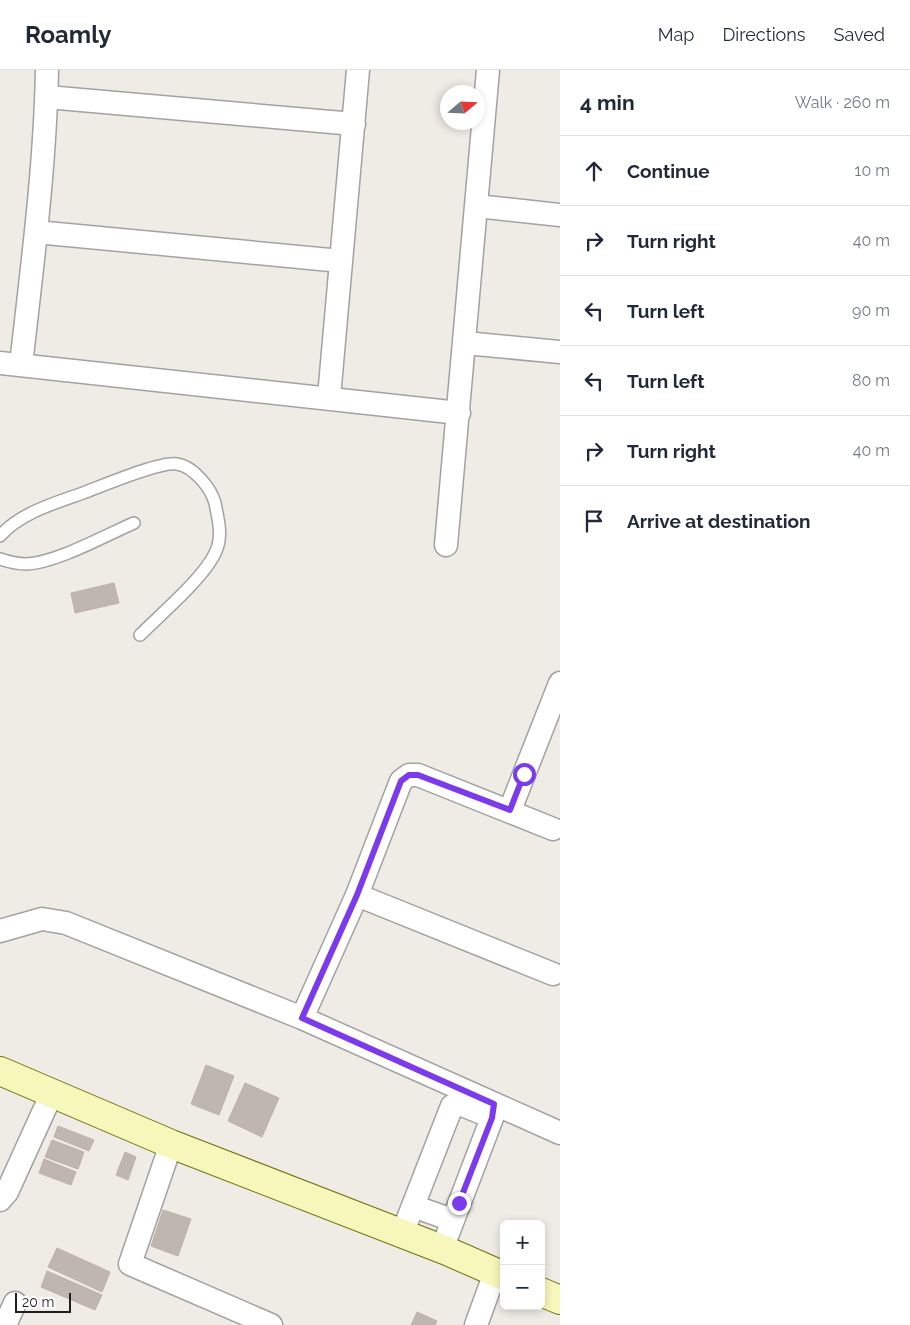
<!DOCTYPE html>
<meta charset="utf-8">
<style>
:root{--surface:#fff;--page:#f2f2f3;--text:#1f2937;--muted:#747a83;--line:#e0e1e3}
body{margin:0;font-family:Raleway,sans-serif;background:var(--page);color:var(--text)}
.controls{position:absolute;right:15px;bottom:15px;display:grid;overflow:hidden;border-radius:8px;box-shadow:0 2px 8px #0003}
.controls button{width:45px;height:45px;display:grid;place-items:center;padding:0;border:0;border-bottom:1px solid var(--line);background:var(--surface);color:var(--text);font:25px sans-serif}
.compass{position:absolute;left:440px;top:15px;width:45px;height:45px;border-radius:50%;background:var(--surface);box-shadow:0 2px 8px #0003;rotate:71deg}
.scale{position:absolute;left:15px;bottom:12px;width:56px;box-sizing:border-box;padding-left:5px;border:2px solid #1e1e1e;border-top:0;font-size:14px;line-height:18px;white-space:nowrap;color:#1e1e1e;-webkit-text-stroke:4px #fff;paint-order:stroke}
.stop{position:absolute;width:15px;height:15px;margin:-11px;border:4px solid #7c3aed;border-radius:50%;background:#fff}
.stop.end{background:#7c3aed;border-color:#fff;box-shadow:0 1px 5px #0008}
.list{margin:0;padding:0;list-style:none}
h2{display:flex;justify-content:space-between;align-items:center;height:65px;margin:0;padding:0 20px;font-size:21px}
h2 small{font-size:16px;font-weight:400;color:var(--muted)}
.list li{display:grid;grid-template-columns:32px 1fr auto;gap:15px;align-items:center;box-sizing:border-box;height:70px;padding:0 20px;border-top:1px solid var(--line)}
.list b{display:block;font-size:19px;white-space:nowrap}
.list em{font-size:16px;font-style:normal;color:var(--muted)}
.icon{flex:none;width:28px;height:28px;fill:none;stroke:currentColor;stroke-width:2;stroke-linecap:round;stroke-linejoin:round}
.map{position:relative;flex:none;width:560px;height:1255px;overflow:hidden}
header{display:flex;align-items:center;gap:30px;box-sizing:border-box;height:70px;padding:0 25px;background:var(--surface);border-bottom:1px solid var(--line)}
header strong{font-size:24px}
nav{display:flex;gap:28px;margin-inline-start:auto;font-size:18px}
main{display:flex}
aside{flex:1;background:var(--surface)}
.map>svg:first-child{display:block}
.building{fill:#bfb6b1;stroke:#c0b1a8}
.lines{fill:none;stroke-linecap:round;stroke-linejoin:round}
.lane-casing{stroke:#a2a2a2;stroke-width:14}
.street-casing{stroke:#a2a2a2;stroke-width:25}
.secondary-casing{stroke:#6d7209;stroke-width:30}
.lane{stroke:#fff;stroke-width:11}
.street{stroke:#fff;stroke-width:22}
.secondary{stroke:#f7f7bb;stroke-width:28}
.route{stroke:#7c3aed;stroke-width:6}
</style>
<header>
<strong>Roamly</strong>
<nav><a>Map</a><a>Directions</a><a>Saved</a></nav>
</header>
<main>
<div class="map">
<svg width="560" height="1255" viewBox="0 0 560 1255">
<rect width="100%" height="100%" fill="#efebe5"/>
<path class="building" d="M114,513L119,533L75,543L71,523Z
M206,995L234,1006L219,1045L191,1034Z
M245,1013L279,1028L262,1067L228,1051Z
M58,1056L94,1070L89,1081L54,1067Z
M52,1070L84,1082L78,1099L45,1087Z
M125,1082L136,1087L128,1110L116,1105Z
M44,1089L76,1102L71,1115L39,1103Z
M163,1140L191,1149L178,1186L151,1176Z
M57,1178L110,1202L102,1222L48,1197Z
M47,1201L102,1225L95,1240L41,1217Z
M417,1242L437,1251L435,1255H411Z"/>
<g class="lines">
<g class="lane-casing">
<path id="lane" d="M0,466C20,443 55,433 83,423C102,416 160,391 177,394C193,396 211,418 215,433C218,449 223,465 216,481C205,507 161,544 140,565
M0,489C9,492 17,494 26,494C56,493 106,465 134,453"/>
</g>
<g class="street-casing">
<path id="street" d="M47,27L354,54
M476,136L560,145
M36,162L341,191
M465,273L560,282
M0,293L459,343
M21,295C32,197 45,99 47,0
M329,327L358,0
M446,475L488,0
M510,740L560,613
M357,825L553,904
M0,861L42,849L66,853L302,948L560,1063
M302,948L357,825L401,711L409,705H418L553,759
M171,1074L130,1194L271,1255
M0,1130L7,1122L52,1023
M413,1136L452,1150
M402,1164L452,1036L457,1033L482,1043
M442,1179L492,1048L495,1034
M5,1255L15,1233
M476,1255L495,1203"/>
</g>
<g class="secondary-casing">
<path id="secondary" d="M0,1001L171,1074L447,1181L504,1206
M541,1222L560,1230"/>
</g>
<use href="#lane" class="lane"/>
<use href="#street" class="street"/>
<use href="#secondary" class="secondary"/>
</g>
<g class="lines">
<path class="route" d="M459,1133L492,1048L494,1034L302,948L357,825L401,711L409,705H418L510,740L524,704"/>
</g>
</svg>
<div class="controls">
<button>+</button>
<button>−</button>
</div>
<svg class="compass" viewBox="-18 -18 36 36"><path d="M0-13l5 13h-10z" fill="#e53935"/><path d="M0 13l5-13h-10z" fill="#747a83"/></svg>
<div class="scale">20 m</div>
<div class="stop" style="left:524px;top:704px"></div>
<div class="stop end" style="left:459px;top:1133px"></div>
</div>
<aside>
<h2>4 min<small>Walk · 260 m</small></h2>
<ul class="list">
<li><svg class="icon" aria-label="ahead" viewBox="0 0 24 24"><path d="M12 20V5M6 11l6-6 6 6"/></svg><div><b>Continue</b></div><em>10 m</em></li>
<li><svg class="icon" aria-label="right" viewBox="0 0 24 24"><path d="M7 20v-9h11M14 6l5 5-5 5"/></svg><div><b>Turn right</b></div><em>40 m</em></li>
<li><svg class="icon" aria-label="left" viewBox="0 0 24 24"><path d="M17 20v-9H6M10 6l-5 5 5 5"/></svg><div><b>Turn left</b></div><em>90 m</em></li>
<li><svg class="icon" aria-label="left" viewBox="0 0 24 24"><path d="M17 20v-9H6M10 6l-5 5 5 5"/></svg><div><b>Turn left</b></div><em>80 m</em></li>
<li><svg class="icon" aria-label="right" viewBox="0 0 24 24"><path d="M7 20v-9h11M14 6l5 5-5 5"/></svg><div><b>Turn right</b></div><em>40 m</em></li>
<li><svg class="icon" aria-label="arrive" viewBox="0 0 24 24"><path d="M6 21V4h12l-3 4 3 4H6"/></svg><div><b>Arrive at destination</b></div></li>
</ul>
</aside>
</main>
